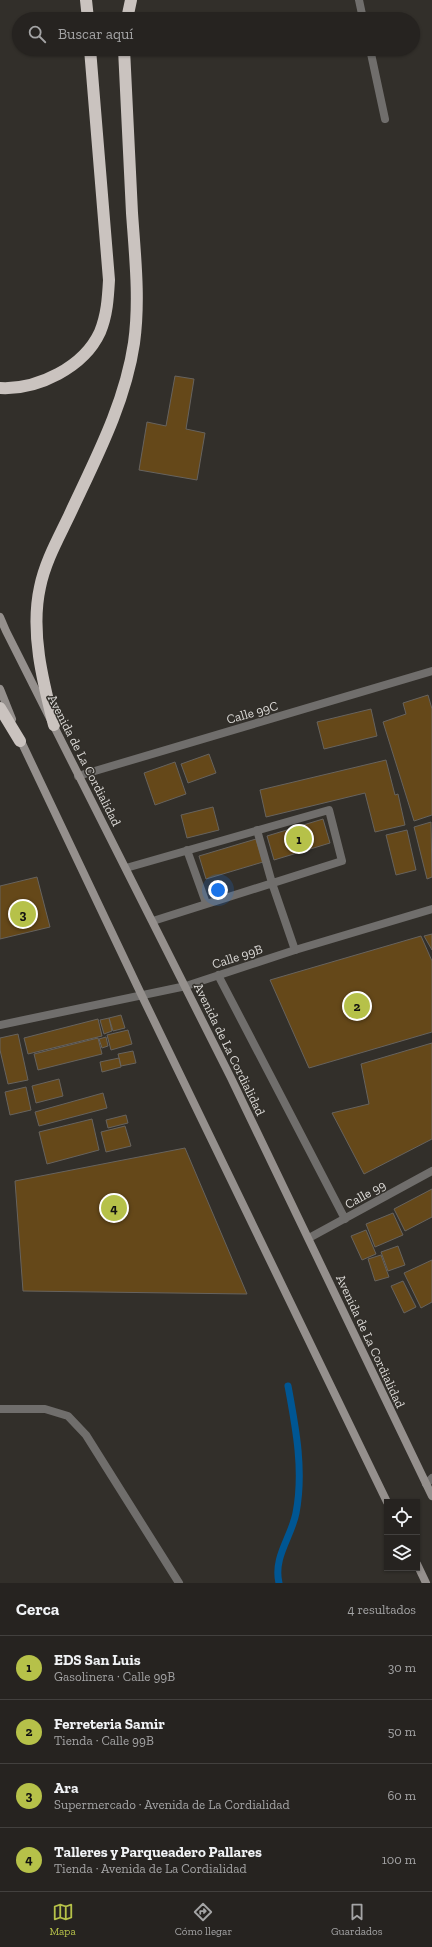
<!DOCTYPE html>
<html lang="es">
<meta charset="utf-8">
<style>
:root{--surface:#262320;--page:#2e2b29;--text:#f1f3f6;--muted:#a4a4a5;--line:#42403e;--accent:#b6c149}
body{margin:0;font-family:"Zilla Slab",serif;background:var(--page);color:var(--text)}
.controls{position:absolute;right:12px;bottom:12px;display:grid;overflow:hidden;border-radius:0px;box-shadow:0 1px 3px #0004}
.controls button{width:36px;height:36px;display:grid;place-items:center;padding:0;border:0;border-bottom:1px solid var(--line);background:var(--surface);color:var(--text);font:20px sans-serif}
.you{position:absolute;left:218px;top:890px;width:14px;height:14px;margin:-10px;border:3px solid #fff;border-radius:50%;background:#1a73e8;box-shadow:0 0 0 6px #1a73e833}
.badge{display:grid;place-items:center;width:26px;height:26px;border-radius:50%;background:var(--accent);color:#111;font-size:13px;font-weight:700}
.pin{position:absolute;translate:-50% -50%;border:2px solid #fff;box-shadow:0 1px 4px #0006}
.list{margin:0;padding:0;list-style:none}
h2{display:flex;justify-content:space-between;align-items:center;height:52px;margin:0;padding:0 16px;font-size:17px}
h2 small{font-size:13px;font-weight:400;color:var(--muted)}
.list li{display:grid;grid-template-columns:26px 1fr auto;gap:12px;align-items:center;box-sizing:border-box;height:64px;padding:0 16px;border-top:1px solid var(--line)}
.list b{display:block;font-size:15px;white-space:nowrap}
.list p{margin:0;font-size:13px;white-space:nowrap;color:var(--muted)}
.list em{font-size:13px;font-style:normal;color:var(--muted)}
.icon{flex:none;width:22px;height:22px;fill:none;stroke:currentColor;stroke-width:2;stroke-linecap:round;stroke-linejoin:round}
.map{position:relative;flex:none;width:432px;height:1583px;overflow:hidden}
.search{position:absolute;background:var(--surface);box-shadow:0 1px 3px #0004;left:12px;right:12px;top:12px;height:44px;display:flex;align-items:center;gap:10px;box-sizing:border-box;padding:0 14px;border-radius:22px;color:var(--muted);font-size:15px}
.sheet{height:308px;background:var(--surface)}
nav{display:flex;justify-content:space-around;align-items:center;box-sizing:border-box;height:56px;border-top:1px solid var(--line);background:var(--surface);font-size:11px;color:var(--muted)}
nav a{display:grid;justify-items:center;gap:2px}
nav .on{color:var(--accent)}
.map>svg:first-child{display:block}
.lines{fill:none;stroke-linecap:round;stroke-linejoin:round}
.stream{stroke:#005693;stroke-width:7}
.building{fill:#654819;stroke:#67635e}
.lane{stroke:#706e6c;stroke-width:8}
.street{stroke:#706e6c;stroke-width:8}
.secondary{stroke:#95908d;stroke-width:8}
.highway{stroke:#cac3bf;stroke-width:12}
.labels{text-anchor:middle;stroke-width:3;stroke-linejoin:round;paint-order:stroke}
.street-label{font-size:13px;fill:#dddbd8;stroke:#322f2a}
</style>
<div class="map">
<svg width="432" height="1583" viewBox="0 0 432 1583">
<rect width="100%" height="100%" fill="#322f2a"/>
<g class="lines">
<path class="stream" d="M279,1583C273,1557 291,1538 296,1513C304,1471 296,1429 288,1386"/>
</g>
<path class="building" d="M175,376L194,379L186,429L205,433L197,480L139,470L147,422L166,426Z
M428,695L432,709V815L414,821L383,722L406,714L403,703Z
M371,709L377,736L324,749L317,722Z
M209,754L216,773L188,783L181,764Z
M386,760L395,795L398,794L405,825L375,832L365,793L266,817L260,790Z
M175,762L186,794L155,805L144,773Z
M213,807L219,830L187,838L181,815Z
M323,819L330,843L274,860L267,836Z
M431,822L432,877L427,879L414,827Z
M407,830L416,870L396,875L386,835Z
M256,839L263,862L206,879L199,856Z
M37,877L50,927L0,939V886Z
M432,934V950L424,936Z
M421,936L432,961V1032L309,1068L270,980Z
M121,1015L125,1028L113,1031L109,1018Z
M109,1018L112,1031L104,1034L100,1020Z
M98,1019L102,1036L28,1054L24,1038Z
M128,1030L132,1044L111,1050L107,1035Z
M18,1034L28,1080L8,1084L0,1050V1038Z
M106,1037L108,1046L102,1048L99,1039Z
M98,1038L102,1054L38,1070L34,1054Z
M432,1043V1139L364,1174L332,1113L369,1104L361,1064Z
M133,1051L136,1063L121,1066L118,1054Z
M119,1058L121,1067L102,1072L100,1062Z
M59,1079L63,1096L36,1103L32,1086Z
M26,1087L31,1110L10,1115L5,1092Z
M103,1093L107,1108L39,1126L35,1112Z
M126,1115L128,1123L108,1128L106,1120Z
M92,1119L99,1150L47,1164L39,1132Z
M125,1126L131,1146L106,1152L101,1132Z
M185,1148L247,1294L23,1291L15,1181Z
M432,1189V1217L405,1231L394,1209Z
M393,1213L403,1235L375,1247L366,1224Z
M366,1230L376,1254L362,1260L351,1236Z
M398,1246L405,1265L388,1271L381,1252Z
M381,1255L389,1277L375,1281L368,1259Z
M432,1260V1302L421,1308L404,1273Z
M403,1281L416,1307L404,1313L391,1286Z"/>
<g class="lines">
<path class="lane" d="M359,0L363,19
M370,49L385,119
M257,830L272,883L295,950
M187,850L206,903
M126,868L329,810L342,861L153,921
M0,1409H45L68,1416L86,1435L179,1583"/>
<path class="street" d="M78,776L432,671
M218,975L345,1219
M0,1025L186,986L295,950L432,909
M309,1238L432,1171
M426,1484L432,1478"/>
<path class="secondary" d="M0,617L6,631L231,1078L432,1496
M0,689L12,719
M19,737L142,996L387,1502
M417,1564L426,1583"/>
<path class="highway" d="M86,0L88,19
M127,19L131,0
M0,388C38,390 84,367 100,332C107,315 108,298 109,280L90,49
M0,708L20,741
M54,725C43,682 30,632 40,587C45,562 58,539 69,516C95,460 125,404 134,343C140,300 135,256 132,213C129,159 127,104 124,49"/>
</g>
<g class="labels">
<g class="street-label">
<text transform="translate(252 712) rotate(-16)" y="5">Calle 99C</text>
<text transform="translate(85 760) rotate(63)" y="5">Avenida de La Cordialidad</text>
<text transform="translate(237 956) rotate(-18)" y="5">Calle 99B</text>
<text transform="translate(230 1049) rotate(64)" y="5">Avenida de La Cordialidad</text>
<text transform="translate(365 1194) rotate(-29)" y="5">Calle 99</text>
<text transform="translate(371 1341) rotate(65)" y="5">Avenida de La Cordialidad</text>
</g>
</g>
</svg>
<div class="controls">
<button><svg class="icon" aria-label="locate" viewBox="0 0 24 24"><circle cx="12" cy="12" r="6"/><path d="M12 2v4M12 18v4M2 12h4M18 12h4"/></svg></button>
<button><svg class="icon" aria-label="layers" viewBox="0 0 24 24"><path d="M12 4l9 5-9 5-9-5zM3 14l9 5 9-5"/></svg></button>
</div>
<div class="you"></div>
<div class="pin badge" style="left:299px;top:839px">1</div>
<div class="pin badge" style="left:357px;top:1006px">2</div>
<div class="pin badge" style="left:23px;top:914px">3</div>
<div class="pin badge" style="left:114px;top:1208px">4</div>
<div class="search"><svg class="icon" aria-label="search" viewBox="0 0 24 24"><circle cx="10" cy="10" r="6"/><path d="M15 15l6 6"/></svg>Buscar aquí</div>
</div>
<section class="sheet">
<h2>Cerca<small>4 resultados</small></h2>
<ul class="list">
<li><span class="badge">1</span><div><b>EDS San Luis</b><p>Gasolinera · Calle 99B</p></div><em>30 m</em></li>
<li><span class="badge">2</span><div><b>Ferreteria Samir</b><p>Tienda · Calle 99B</p></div><em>50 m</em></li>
<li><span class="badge">3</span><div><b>Ara</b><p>Supermercado · Avenida de La Cordialidad</p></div><em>60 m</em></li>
<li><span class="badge">4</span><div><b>Talleres y Parqueadero Pallares</b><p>Tienda · Avenida de La Cordialidad</p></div><em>100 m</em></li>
</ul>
</section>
<nav>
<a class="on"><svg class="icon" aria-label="map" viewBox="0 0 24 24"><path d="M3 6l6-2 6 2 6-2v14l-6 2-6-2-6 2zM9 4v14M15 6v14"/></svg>Mapa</a>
<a><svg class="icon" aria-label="directions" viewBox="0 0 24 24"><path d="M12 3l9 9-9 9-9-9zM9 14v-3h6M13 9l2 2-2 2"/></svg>Cómo llegar</a>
<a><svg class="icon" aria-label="saved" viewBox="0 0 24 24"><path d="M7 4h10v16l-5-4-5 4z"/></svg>Guardados</a>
</nav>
